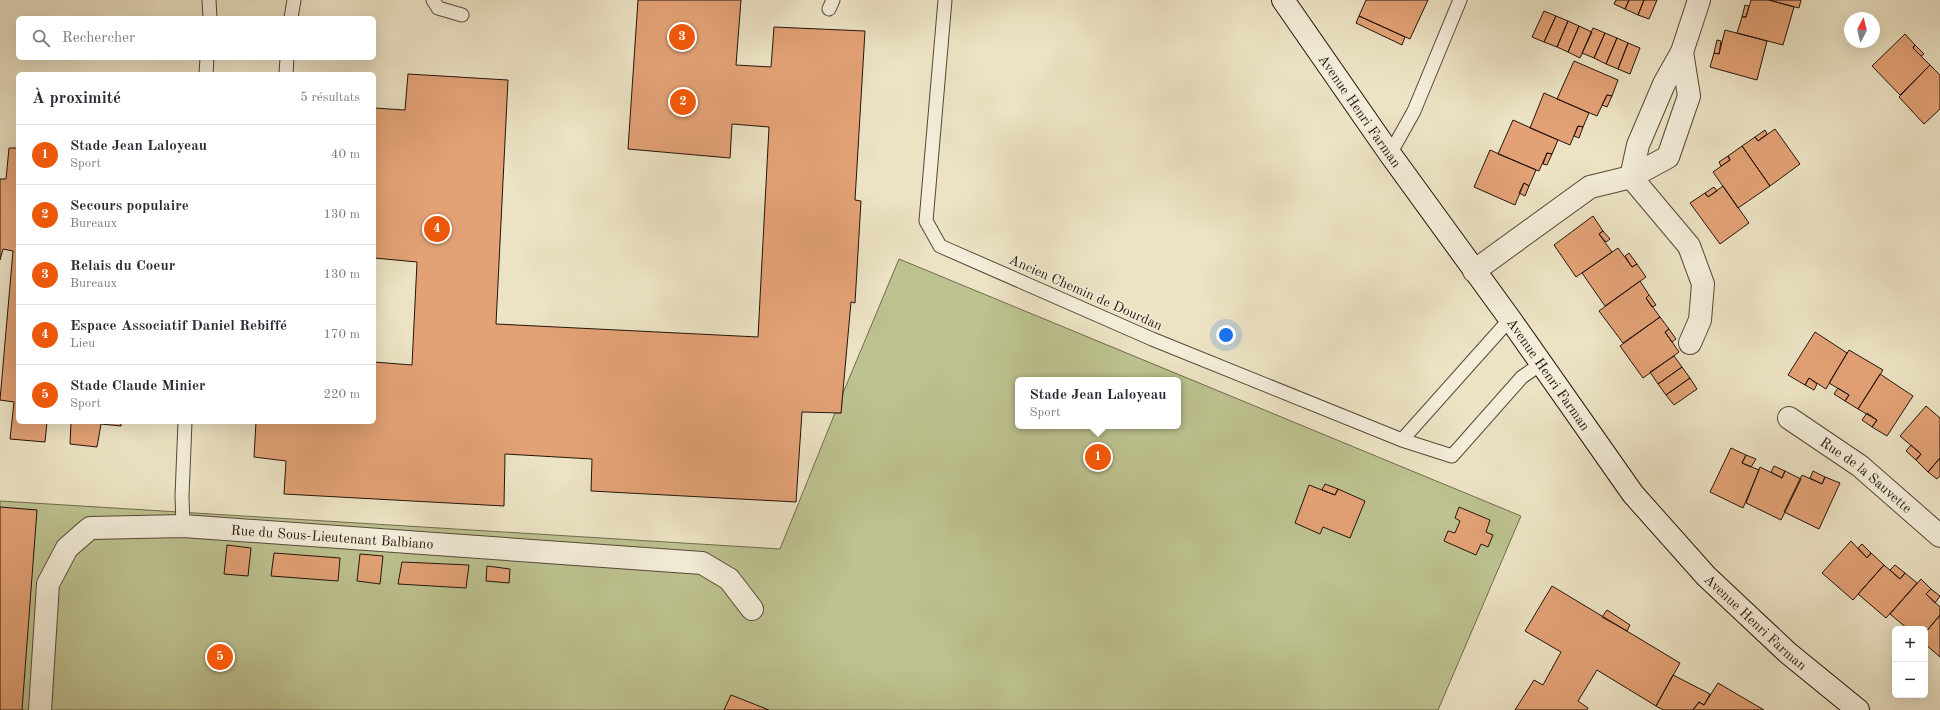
<!DOCTYPE html>
<html lang="fr">
<meta charset="utf-8">
<style>
:root{--surface:#fff;--page:#f2f2f3;--text:#2b2b33;--muted:#7c7c81;--line:#e1e1e2;--accent:#ea580c}
body{margin:0;font-family:"Old Standard TT",serif;background:var(--page);color:var(--text)}
.controls{position:absolute;right:12px;bottom:12px;display:grid;overflow:hidden;border-radius:6px;box-shadow:0 4px 16px #0002}
.controls button{width:36px;height:36px;display:grid;place-items:center;padding:0;border:0;border-bottom:1px solid var(--line);background:var(--surface);color:var(--text);font:20px sans-serif}
.compass{position:absolute;left:1844px;top:12px;width:36px;height:36px;border-radius:50%;background:var(--surface);box-shadow:0 4px 16px #0002;rotate:7deg}
.you{position:absolute;left:1226px;top:335px;width:14px;height:14px;margin:-10px;border:3px solid #fff;border-radius:50%;background:#1a73e8;box-shadow:0 0 0 6px #1a73e833}
.badge{display:grid;place-items:center;width:26px;height:26px;border-radius:50%;background:var(--accent);color:#fff;font-size:13px;font-weight:700}
.pin{position:absolute;translate:-50% -50%;border:2px solid #fff;box-shadow:0 1px 4px #0006}
.popup{position:absolute;left:1015px;top:377px;width:166px;height:52px;box-sizing:border-box;display:grid;place-content:center;border-radius:6px;background:var(--surface);filter:drop-shadow(0 1px 3px #0005);font-size:13px;white-space:nowrap;color:var(--muted)}
.popup b{font-size:15px;color:var(--text)}
.popup::after{content:'';position:absolute;left:50%;top:100%;margin-left:-8px;border:8px solid transparent;border-top-color:var(--surface)}
.list{margin:0;padding:0;list-style:none}
h2{display:flex;justify-content:space-between;align-items:center;height:52px;margin:0;padding:0 16px;font-size:17px}
h2 small{font-size:13px;font-weight:400;color:var(--muted)}
.list li{display:grid;grid-template-columns:26px 1fr auto;gap:12px;align-items:center;box-sizing:border-box;height:60px;padding:0 16px;border-top:1px solid var(--line)}
.list b{display:block;font-size:15px;white-space:nowrap}
.list p{margin:0;font-size:13px;white-space:nowrap;color:var(--muted)}
.list em{font-size:13px;font-style:normal;color:var(--muted)}
.icon{flex:none;width:22px;height:22px;fill:none;stroke:currentColor;stroke-width:2;stroke-linecap:round;stroke-linejoin:round}
.map{position:relative;flex:none;width:1940px;height:710px;overflow:hidden}
.search{position:absolute;background:var(--surface);box-shadow:0 4px 16px #0002;left:16px;top:16px;width:360px;height:44px;display:flex;align-items:center;gap:10px;box-sizing:border-box;padding:0 14px;border-radius:6px;color:var(--muted);font-size:15px}
.panel{position:absolute;background:var(--surface);box-shadow:0 4px 16px #0002;left:16px;top:72px;width:360px;height:352px;border-radius:6px}
.map>svg:first-child{display:block}
.green{fill:#bdc290;stroke:#706b4d;fill-rule:evenodd}
.building{fill:#e3a276;stroke:#24140a}
.lines{fill:none;stroke-linecap:round;stroke-linejoin:round}
.lane-casing{stroke:#564838;stroke-width:15}
.street-casing{stroke:#564838;stroke-width:24}
.secondary-casing{stroke:#24140a;stroke-width:24}
.lane{stroke:#f3edd9;stroke-width:13}
.street{stroke:#f3edd9;stroke-width:22}
.secondary{stroke:#f3edd9;stroke-width:22}
.labels{text-anchor:middle;stroke-width:3;stroke-linejoin:round;paint-order:stroke}
.street-label{font-size:14px;fill:#24140a;stroke:#f3edd9}
</style>
<div class="map">
<svg width="1940" height="710" viewBox="0 0 1940 710">
<rect width="100%" height="100%" fill="#ece3c4"/>
<filter id="stains"><feTurbulence type="fractalNoise" baseFrequency=".005" numOctaves="4"/><feColorMatrix values="0 0 0 0 .2 0 0 0 0 .09 0 0 0 0 .02 0 0 0 .5 -.17"/></filter>
<radialGradient id="worn" r=".72"><stop offset=".6" stop-color="#630" stop-opacity="0"/><stop offset="1" stop-color="#630" stop-opacity=".3"/></radialGradient>
<path class="green" d="M899,259L1521,516L1438,710H0V501L780,549L835,413H841L843,393ZM1018,380H1178V426H1018Z"/>
<path class="building" d="M638,0H741L736,65L771,67L774,27L865,31L855,200L861,201L855,303L851,302L841,413L802,412L796,502L591,491L592,459L505,454L504,506L284,494L286,461L254,457L256,422H374V362L412,365L417,262L374,258V108L405,110L408,74L508,80L496,324L758,337L769,127L732,124L730,158L628,149Z
M1366,0H1428L1410,39L1359,16Z
M1616,0H1629L1625,9L1614,4Z
M1629,0H1644L1638,15L1625,9Z
M1644,0H1657L1649,19L1638,15Z
M1751,0H1769L1794,7L1783,45L1737,33L1742,17H1746Z
M1769,0H1801L1799,8Z
M1745,5L1749,6L1746,17H1742Z
M1544,11L1556,16L1544,42L1532,37Z
M1359,16L1405,37L1402,45L1356,23Z
M1556,16L1568,21L1557,47L1544,42Z
M1568,21L1579,26L1568,52L1557,47Z
M1579,26L1592,32L1580,58L1568,52Z
M1593,28L1605,33L1594,58L1582,53Z
M1725,30L1767,41L1757,80L1710,67L1714,53L1719,54Z
M1605,33L1617,38L1606,64L1594,58Z
M1905,34L1915,45L1913,48L1930,65L1900,95L1872,66Z
M1617,38L1628,43L1618,69L1606,64Z
M1717,40L1721,41L1719,54L1714,53Z
M1628,43L1640,48L1630,74L1618,69Z
M1915,45L1924,54L1921,56L1913,48Z
M1574,61L1618,80L1612,96L1607,95L1597,116L1557,99Z
M1930,65L1940,75V109L1924,124L1899,97Z
M1544,93L1589,113L1583,127L1578,126L1570,145L1530,128Z
M1607,95L1612,96L1607,107L1602,105Z
M1513,120L1558,140L1552,154L1547,153L1539,171L1498,154Z
M1578,126L1583,127L1579,138L1574,136Z
M1775,129L1800,164L1770,186L1742,146L1755,137L1758,141Z
M1765,130L1767,134L1758,141L1755,137Z
M1742,146L1770,186L1738,208L1713,172L1730,160L1728,156Z
M9,148H18V422H47L45,442L10,439L14,402L0,400L13,251L3,249L0,260V179H6Z
M1490,150L1536,170L1529,186L1524,183L1515,205L1474,187Z
M1547,153L1552,154L1547,165L1543,164Z
M1728,156L1730,160L1721,166L1719,162Z
M1524,183L1529,186L1525,196L1519,193Z
M1723,186L1749,223L1720,244L1690,203L1705,193L1708,197Z
M1714,187L1717,191L1708,197L1705,193Z
M1593,216L1603,231L1599,234L1612,252L1576,277L1554,245Z
M1603,231L1610,239L1606,242L1599,234Z
M1618,248L1632,267L1637,264L1646,277L1605,306L1582,273Z
M1629,253L1637,264L1632,267L1625,256Z
M1640,281L1649,295L1646,298L1660,317L1623,343L1599,311Z
M1649,295L1656,305L1652,307L1646,298Z
M1660,317L1669,329L1665,332L1679,352L1643,378L1620,346Z
M1669,329L1676,339L1672,342L1665,332Z
M1815,332L1847,353L1826,389L1809,378L1805,385L1788,375Z
M1849,350L1883,370L1858,409L1845,401L1849,395L1829,383Z
M1674,356L1682,367L1658,384L1650,372Z
M1682,367L1690,378L1666,395L1658,384Z
M1880,374L1913,396L1887,436L1872,427L1877,420L1858,409Z
M1690,378L1697,389L1674,405L1666,395Z
M1809,378L1817,384L1814,390L1805,385Z
M1838,388L1849,395L1845,401L1834,394Z
M1926,406L1940,418V458L1928,472L1916,460L1921,454L1900,436Z
M1867,413L1877,420L1872,427L1862,420Z
M71,422H121V426L101,424L97,447L70,444Z
M1911,445L1921,454L1916,460L1906,451Z
M1731,448L1746,455L1742,463L1759,470L1743,508L1710,492Z
M1746,455L1756,459L1751,467L1742,463Z
M1940,458V476L1937,479L1928,472Z
M1774,466L1785,471L1782,478L1771,472Z
M1760,467L1782,478L1785,471L1801,479L1781,520L1746,503Z
M1813,471L1825,477L1822,484L1810,478Z
M1802,475L1822,484L1825,477L1840,483L1819,529L1784,512Z
M1325,484L1338,489L1335,495L1322,490Z
M1309,485L1335,495L1338,489L1365,501L1350,538L1323,527L1320,534L1295,523Z
M0,507L37,510L22,710H0Z
M1459,507L1490,520L1486,532L1493,535L1488,547L1481,544L1476,555L1444,541L1448,531L1455,533L1460,521L1455,518Z
M1851,541L1867,558L1871,553L1884,565L1853,600L1822,573Z
M1862,544L1871,553L1867,558L1858,548Z
M227,545L251,548L248,576L224,574Z
M274,553L340,558L338,581L271,576Z
M360,554L383,556L380,584L357,581Z
M402,562L469,565L466,588L398,584Z
M1884,565L1900,579L1905,573L1917,583L1886,618L1858,594Z
M1895,565L1905,573L1900,579L1890,570Z
M487,566L510,569L509,583L486,581Z
M1921,579L1931,589L1926,594L1940,607V615L1925,633V629H1908L1890,614Z
M1552,586L1680,663L1656,706L1597,670L1578,701L1588,708L1587,710H1515L1534,680L1543,685L1561,652L1525,631Z
M1931,589L1940,596L1935,603L1926,594Z
M1607,610L1630,625L1627,631L1602,617Z
M1940,615V657L1925,644V633Z
M1673,675L1710,694L1704,705L1699,702L1693,710H1663L1656,706Z
M1718,683L1764,710H1693L1699,702L1704,705Z
M731,695L769,710H724Z"/>
<g class="lines">
<g class="lane-casing">
<path id="lane" d="M209,0L210,18
M433,0L438,8L462,15
M945,0L926,221L940,246L1152,339L1402,440L1452,456L1522,377L1541,364
M829,9L833,0
M291,18L294,0
M206,74L207,58
M286,74L287,58
M1390,154L1414,111L1460,0
M1402,440L1510,319
M183,526L182,496L185,422"/>
</g>
<g class="street-casing">
<g id="street">
<path d="M1631,177L1689,246L1703,284L1700,320L1690,343"/>
<path d="M1631,177L1638,145L1664,84L1682,52L1699,0"/>
<path d="M1474,271L1590,187L1631,177L1668,157L1689,96L1682,52"/>
<path id="s1" d="M1789,418L1860,466L1940,536"/>
<path id="s2" d="M40,710L48,584L67,548L90,528L183,526L702,563L729,579L752,609"/>
</g>
</g>
<g class="secondary-casing">
<g id="secondary">
<path id="s3" d="M1283,0L1390,154L1510,319L1633,494L1706,576L1788,653L1858,710"/>
</g>
</g>
<use href="#lane" class="lane"/>
<use href="#street" class="street"/>
<use href="#secondary" class="secondary"/>
</g>
<g class="labels">
<g class="street-label">
<text dy="5" stroke="none"><textPath href="#s3" startOffset="135">Avenue Henri Farman</textPath></text>
<text transform="translate(1086 292) rotate(24)" y="5">Ancien Chemin de Dourdan</text>
<text dy="5" stroke="none"><textPath href="#s3" startOffset="459">Avenue Henri Farman</textPath></text>
<text dy="5" stroke="none"><textPath href="#s1" startOffset="96">Rue de la Sauvette</textPath></text>
<text dy="5" stroke="none"><textPath href="#s2" startOffset="440">Rue du Sous-Lieutenant Balbiano</textPath></text>
<text dy="5" stroke="none"><textPath href="#s3" startOffset="783">Avenue Henri Farman</textPath></text>
</g>
</g>
<rect width="100%" height="100%" filter="url(#stains)"/>
<rect width="100%" height="100%" fill="url(#worn)"/>
</svg>
<div class="controls">
<button>+</button>
<button>−</button>
</div>
<svg class="compass" viewBox="-18 -18 36 36"><path d="M0-13l5 13h-10z" fill="#e53935"/><path d="M0 13l5-13h-10z" fill="#7c7c81"/></svg>
<div class="you"></div>
<div class="pin badge" style="left:1098px;top:457px">1</div>
<div class="popup"><b>Stade Jean Laloyeau</b>Sport</div>
<div class="pin badge" style="left:683px;top:102px">2</div>
<div class="pin badge" style="left:682px;top:37px">3</div>
<div class="pin badge" style="left:437px;top:229px">4</div>
<div class="pin badge" style="left:220px;top:657px">5</div>
<div class="search"><svg class="icon" aria-label="search" viewBox="0 0 24 24"><circle cx="10" cy="10" r="6"/><path d="M15 15l6 6"/></svg>Rechercher</div>
<section class="panel">
<h2>À proximité<small>5 résultats</small></h2>
<ul class="list">
<li><span class="badge">1</span><div><b>Stade Jean Laloyeau</b><p>Sport</p></div><em>40 m</em></li>
<li><span class="badge">2</span><div><b>Secours populaire</b><p>Bureaux</p></div><em>130 m</em></li>
<li><span class="badge">3</span><div><b>Relais du Coeur</b><p>Bureaux</p></div><em>130 m</em></li>
<li><span class="badge">4</span><div><b>Espace Associatif Daniel Rebiffé</b><p>Lieu</p></div><em>170 m</em></li>
<li><span class="badge">5</span><div><b>Stade Claude Minier</b><p>Sport</p></div><em>220 m</em></li>
</ul>
</section>
</div>
